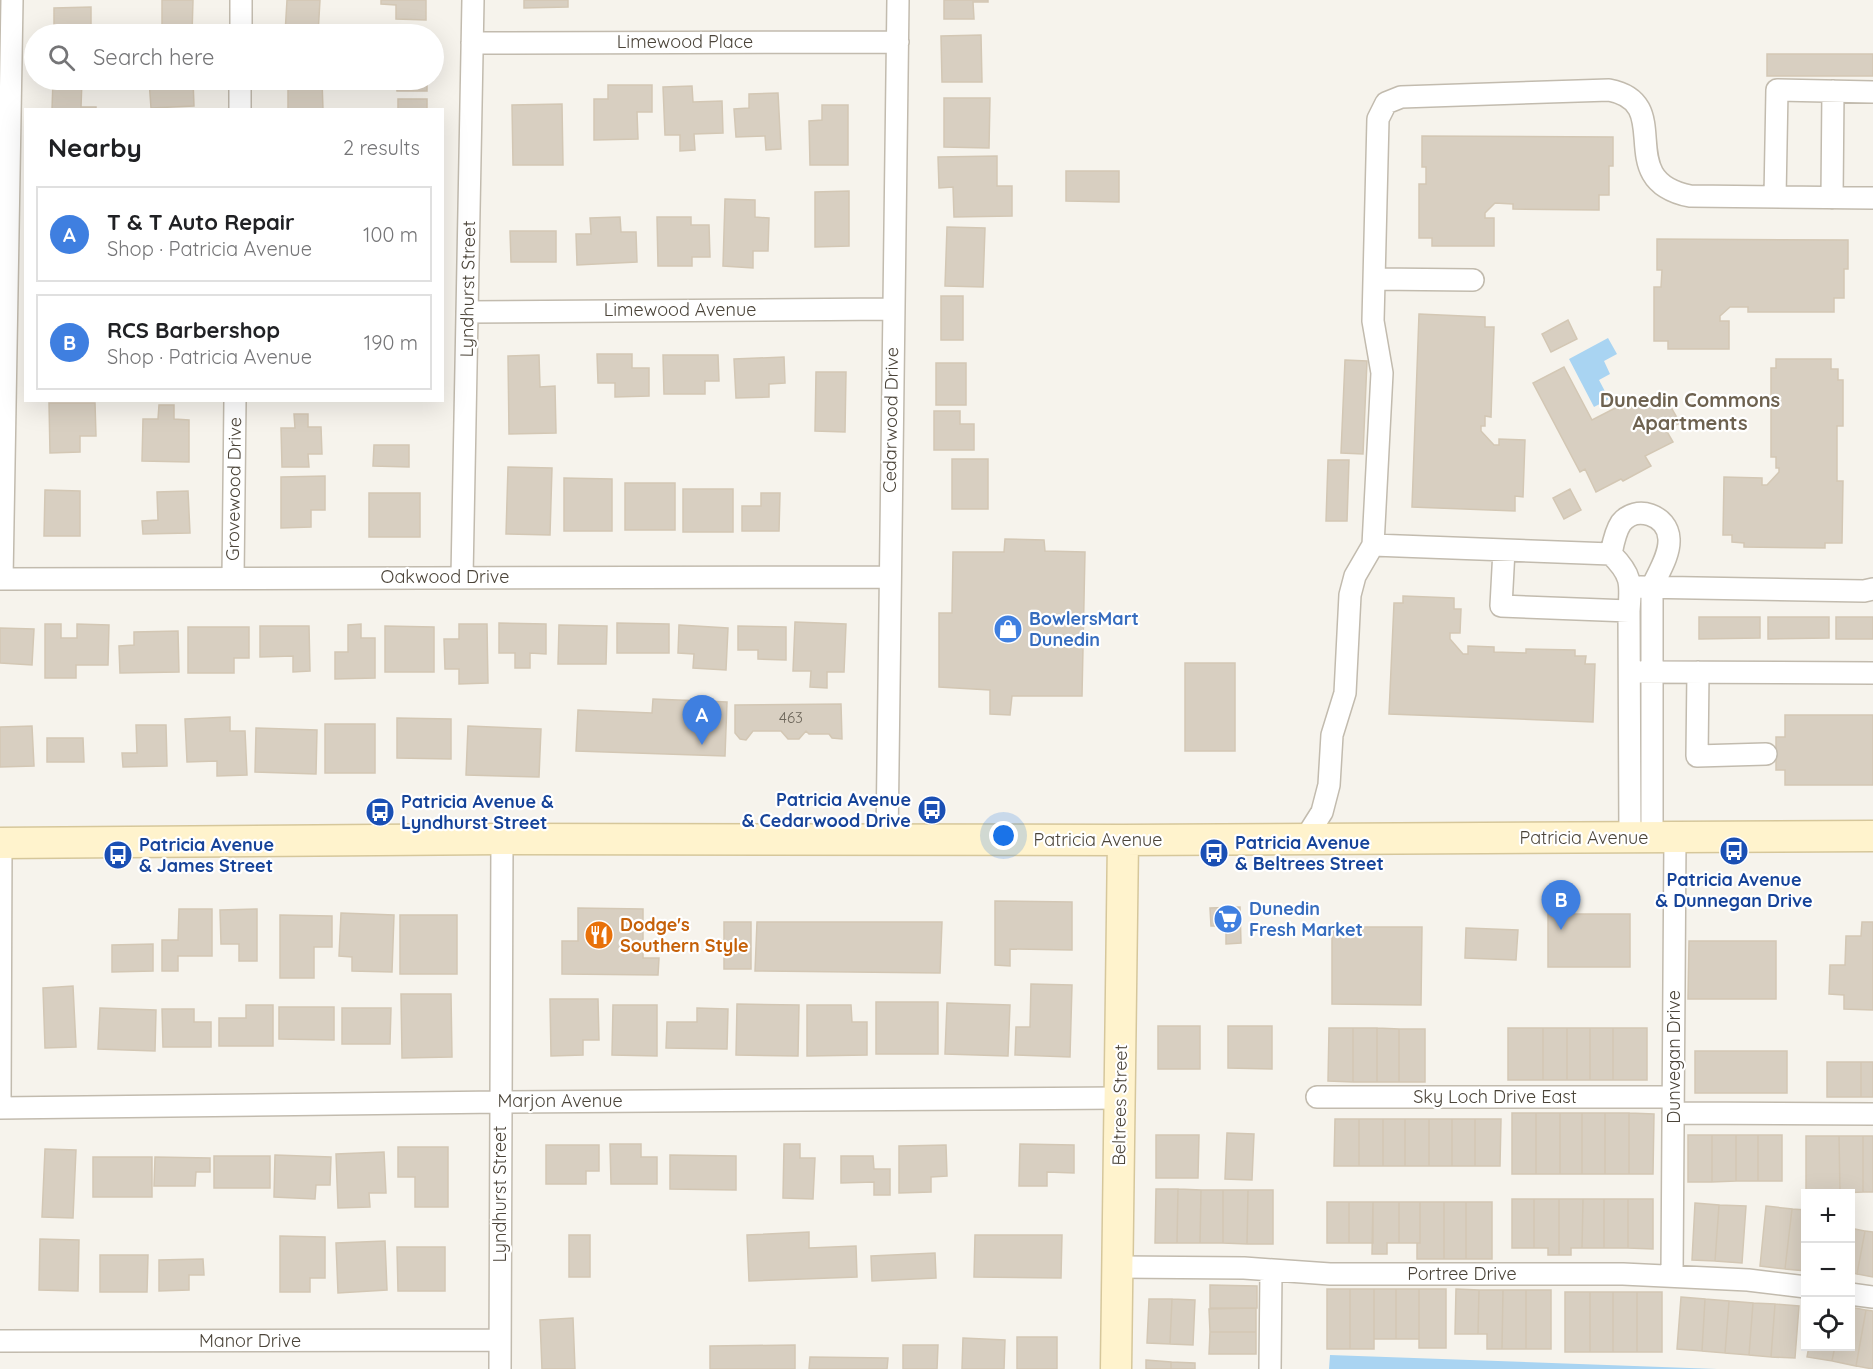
<!DOCTYPE html>
<meta charset="utf-8">
<style>
:root{--surface:#fff;--page:#f6f6f6;--text:#202124;--muted:#757577;--line:#e0e0e0;--accent:#fc3f1d}
body{margin:0;font-family:Quicksand,sans-serif;background:var(--page);color:var(--text)}
.controls{position:absolute;right:18px;bottom:18px;display:grid;overflow:hidden;border-radius:0px;box-shadow:0 6px 24px #0002}
.controls button{width:54px;height:54px;display:grid;place-items:center;padding:0;border:0;border-bottom:2px solid var(--line);background:var(--surface);color:var(--text);font:30px sans-serif}
.you{position:absolute;left:1004px;top:836px;width:21px;height:21px;margin:-15px;border:4px solid #fff;border-radius:50%;background:#1a73e8;box-shadow:0 0 0 9px #1a73e833}
.badge{display:grid;place-items:center;width:39px;height:39px;border-radius:50%;background:var(--accent);color:#fff;font-size:20px;font-weight:700}
.pin{position:absolute;translate:-50% -50px;filter:drop-shadow(0 2px 3px #0008)}
.pin::after{content:'';position:absolute;top:32px;width:21px;height:18px;background:inherit;clip-path:polygon(0 0,100% 0,50% 100%)}
.list{margin:0;padding:0;list-style:none}
h2{display:flex;justify-content:space-between;align-items:center;height:78px;margin:0;padding:0 24px;font-size:26px}
h2 small{font-size:20px;font-weight:400;color:var(--muted)}
.list li{display:grid;grid-template-columns:39px 1fr auto;gap:18px;align-items:center;box-sizing:border-box;height:96px;margin:0 12px 12px;padding:0 12px;border:2px solid var(--line);border-radius:0px}
.list b{display:block;font-size:22px;white-space:nowrap}
.list p{margin:0;font-size:20px;white-space:nowrap;color:var(--muted)}
.list em{font-size:20px;font-style:normal;color:var(--muted)}
.icon{flex:none;width:33px;height:33px;fill:none;stroke:currentColor;stroke-width:2;stroke-linecap:round;stroke-linejoin:round}
.map{position:relative;flex:none;width:1873px;height:1369px;overflow:hidden}
.search{position:absolute;background:var(--surface);box-shadow:0 6px 24px #0002;left:24px;top:24px;width:420px;height:66px;display:flex;align-items:center;gap:15px;box-sizing:border-box;padding:0 21px;border-radius:33px;color:var(--muted);font-size:22px}
.panel{position:absolute;background:var(--surface);box-shadow:0 6px 24px #0002;left:24px;top:108px;width:420px;height:294px;border-radius:0px}
.map>svg:first-child{display:block}
.water{fill:#a9d4f2}
.building{fill:#d8cfc1;stroke:#d3c7b4;stroke-width:1.5}
.lines{fill:none;stroke-linecap:round;stroke-linejoin:round}
.street-casing{stroke:#c2bbae;stroke-width:24}
.secondary-casing{stroke:#d6c79b;stroke-width:33}
.street{stroke:#fff;stroke-width:21}
.secondary{stroke:#fff3cd;stroke-width:30}
.labels{text-anchor:middle;stroke-width:4.5;stroke-linejoin:round;paint-order:stroke}
.number-label{font-size:15px;fill:#6e675b}
.street-label{font-size:18px;fill:#4b4439;stroke:#fff}
.shop-label{font-size:18px;font-weight:bold;fill:#366cbe;stroke:#fff;text-anchor:start}
.transit-label{font-size:18px;font-weight:bold;fill:#164399;stroke:#fff;text-anchor:start}
.food-label{font-size:18px;font-weight:bold;fill:#c56008;stroke:#fff;text-anchor:start}
.neighbourhood-label{font-size:20px;font-weight:bold;fill:#6e6250;stroke:#fff}
</style>
<div class="map">
<svg width="1873" height="1369" viewBox="0 0 1873 1369">
<rect width="100%" height="100%" fill="#f6f3ec"/>
<path class="water" d="M1608,338L1617,354L1604,361L1610,374L1599,380L1609,399L1594,407L1569,359Z
M1330,1355L1717,1369H1329Z"/>
<path class="building" d="M162,0H193L192,34H162Z
M287,0H320L318,34H285Z
M381,0H426V20L396,19V5L381,4Z
M524,0H568V7L524,8Z
M944,0H988V2H973L974,19H944Z
M91,7V34H54V8Z
M380,30H426V34H381Z
M981,35L982,82H942L941,36Z
M1767,54H1873V76H1767Z
M53,80H82L81,107H96V110H52Z
M149,80H193L194,106L151,108Z
M288,80H322L323,110H288Z
M396,80H427V91H397Z
M608,85H652V112H637L638,139L594,140V99H608Z
M692,86L693,102L722,101L723,133L694,134L695,150L680,151V135H665L663,87Z
M778,93L781,149L766,150L765,136L736,137L734,109L749,108V94Z
M944,98H990L989,148L944,147Z
M398,99H427V110H398Z
M562,104L563,165H513L512,105Z
M822,105H848V165H810L809,121L822,120Z
M1422,136L1613,137V166H1609V195H1599V210L1513,209V204L1495,203L1485,213V218H1494V246H1432V238H1419V184H1426V167H1422Z
M997,156V186H1012V216L954,217L953,187L939,188L938,157Z
M1066,171H1119V202L1066,201Z
M849,191V246L815,247V192Z
M725,199L755,200V217L769,218L768,251H753V268L723,266Z
M620,217L621,232H636L637,262L577,265L576,234H591L590,218Z
M657,217H691V225H709L710,257H692V266H658Z
M947,227L985,228L983,287L945,286Z
M510,231H556V262H511Z
M1657,239L1848,240V269H1844V298H1834V312H1748V307H1730L1720,316V321H1729V349H1668V341H1654V287H1661L1662,270H1657Z
M941,296H963V340H941Z
M1419,314L1485,317V327H1494L1491,417L1485,416V426H1481V431L1494,445H1499V439L1525,440L1523,497L1515,496V511L1412,507Z
M1568,320L1577,339L1551,352L1542,334Z
M597,354H632V368H649V396L615,397V383H598Z
M539,355L540,387L555,386L556,433L509,434L508,356Z
M663,355H718L719,381H705V394H664Z
M784,357L785,383L769,384V397L736,398L734,359Z
M1776,359H1831V369H1838V380H1843V426H1837V481H1843L1842,543H1825V548L1744,547V543L1732,542V535H1723L1724,477L1762,478V485H1767L1779,472V468H1776V457H1771V368H1776Z
M1345,360L1367,361L1363,454L1341,453Z
M936,363H966V405H936Z
M1564,367L1592,420L1623,404L1625,408L1648,396L1655,409L1668,402L1680,423L1666,430L1673,442L1645,456L1651,466L1623,481L1621,479L1596,492L1585,469L1580,472L1533,383Z
M816,372H846L845,432L815,431Z
M49,403H95L96,436H80V452L50,453Z
M159,405H174V419L189,420V462L142,461L143,419H158Z
M934,411H960V424H974V450H934Z
M294,414H308V427H321L322,454H308L309,467H282L281,428H295Z
M374,445H409V467L373,466Z
M952,459H988V509H952Z
M1328,460H1349L1347,521H1326Z
M508,467L552,468L550,535L506,534Z
M325,476V510H311V527L281,528V477Z
M564,478L612,479V531H564Z
M625,483H675V530H625Z
M683,489H733V532H683Z
M1570,489L1581,510L1564,519L1553,498Z
M45,490L80,491V536H44Z
M188,491L190,533L143,534L142,521L158,520L157,492Z
M369,493H420V537H369Z
M761,493H780L779,531H742V506H761Z
M1005,539L1044,540L1045,551L1085,552L1082,696H1012L1010,715L990,714V690L939,687V613H952L953,552H1004Z
M1403,596L1454,598V609H1461L1460,633H1450V639L1463,654H1468V646L1494,647V652L1526,653V649L1575,650V656H1586L1585,664H1595L1593,722L1389,714L1394,603H1403Z
M1699,617H1760V638L1699,639Z
M1768,617H1829V638L1768,639Z
M1836,617H1873V639H1836Z
M795,622L846,624L844,672H827V688L810,687L811,671H793Z
M499,623L546,624V654L530,653V668H515V653H499Z
M617,623L669,624V653H617Z
M45,624H61V638H77V624L109,625L108,665H76V678H45Z
M361,624V638H375V678L335,679V652H348V625Z
M459,624H487L488,683L459,684V669H445L444,639H459Z
M559,625L607,626L606,664H558Z
M679,625L728,628L726,670L693,668L694,654L678,653Z
M260,626H309L310,671L293,672V656L260,657Z
M385,626L434,627V672H385Z
M738,626L786,627V660L758,659V650H738Z
M188,627H249V658H234V673H188Z
M0,628L34,629L32,665L0,663Z
M178,631L179,672L120,673L119,646L134,645V632Z
M1185,663H1235V751H1185Z
M653,699L727,702L725,756L576,751L578,710L652,713Z
M841,704L842,739L832,738L829,734H809L806,731L799,739H788L781,731H753L746,740L740,739L735,733V705Z
M1785,715H1873V785H1785V770H1776V737H1785Z
M230,717V731H245L247,775L217,776V761L187,762L185,719Z
M397,718L451,719V759L397,758Z
M325,724H375V773H325Z
M136,725H166L167,766L123,767L122,753H137Z
M32,726L34,766L0,767V727Z
M468,726L541,729L539,777L466,775Z
M256,728L317,730L316,774L255,772Z
M47,738H83L84,762H47Z
M995,901L1072,902V950L1010,949V966L995,965Z
M1240,907L1241,943L1226,944V926H1211L1210,908Z
M578,908L643,909V958H659L658,975L562,974V941H578Z
M179,909H212V956H178V971H162V940H178Z
M257,909V961H239V944H221L220,910Z
M341,913L394,915L392,972L352,971V957L339,956Z
M1548,914H1630V967H1548Z
M280,915L332,916V947H314V978H280Z
M400,915H457V974H400Z
M724,922H751V969H724Z
M757,922H942L940,973L755,971Z
M1862,922H1873V1010L1844,1009V995L1829,994L1830,965H1845L1846,936H1861Z
M1332,927H1422L1421,1005L1332,1004Z
M1466,928L1518,930L1516,960L1465,958Z
M1689,941H1776V999H1688Z
M153,944V971L112,972V945Z
M1031,984L1072,985L1070,1057L1015,1055L1016,1027H1030Z
M73,986L76,1047L45,1048L43,988Z
M401,994H451L452,1057L402,1058Z
M550,999H598L599,1040H583V1055L551,1056Z
M876,1002H938V1054H876Z
M947,1003L1010,1005L1008,1056L945,1054Z
M737,1004L799,1005L798,1056L736,1055Z
M246,1005H273V1046H219V1018H246Z
M613,1005H657V1056L612,1055Z
M807,1005H851L852,1022H867V1055L807,1056Z
M279,1007H334V1040L279,1039Z
M100,1008L156,1010L155,1051L98,1049Z
M342,1008H391L390,1044H342Z
M697,1008L728,1009L727,1049L666,1048L667,1022H697Z
M162,1009H194V1022H211V1047H163Z
M1158,1026H1200V1069H1158Z
M1228,1026H1272V1069L1228,1068Z
M1329,1028H1353V1082L1328,1081Z
M1353,1028H1377V1082H1353Z
M1377,1028L1399,1029V1082H1377Z
M1508,1028H1543V1080H1508Z
M1543,1028H1567V1080H1543Z
M1567,1028H1590V1080H1567Z
M1590,1028H1613V1080H1590Z
M1613,1028H1647V1080H1613Z
M1399,1029H1425V1082H1399Z
M1695,1051H1787V1093H1695Z
M1827,1062H1861V1097H1827Z
M1861,1062H1873V1097H1861Z
M1512,1113H1536V1174H1512Z
M1536,1113H1560V1174H1536Z
M1560,1113H1582V1174H1560Z
M1582,1113H1605V1174H1582Z
M1605,1113H1629V1174H1605Z
M1629,1113L1654,1114L1653,1174H1629Z
M1335,1119H1359V1166H1334Z
M1359,1119H1383V1166H1359Z
M1383,1119H1405V1166H1383Z
M1405,1119H1429V1166H1405Z
M1429,1119H1452V1166H1429Z
M1452,1119H1475V1166H1452Z
M1475,1119H1501L1500,1166H1475Z
M1227,1133L1254,1134L1252,1180L1225,1179Z
M1156,1135H1199L1198,1178H1156Z
M1688,1135H1712V1182H1688Z
M1712,1135H1736V1181L1712,1182Z
M1736,1135H1758V1181H1736Z
M1758,1135H1782V1181H1758Z
M1806,1136H1839L1840,1193H1806Z
M1839,1136H1863V1192L1840,1193Z
M1863,1136H1873V1192H1863Z
M610,1144H641V1157H657V1184H611Z
M784,1144H800V1158H815L813,1199L783,1198Z
M1020,1144L1074,1145V1173L1047,1172V1186H1019Z
M546,1145H599V1171H586V1184H546Z
M946,1145L947,1176L931,1177V1192L899,1193V1146Z
M398,1147H448V1207H415V1177H398Z
M45,1149L76,1150L73,1218L42,1217Z
M384,1152L386,1193H369L370,1207L338,1208L336,1154Z
M275,1155L331,1157L330,1185H316L315,1199L274,1197Z
M670,1155L736,1156V1190L670,1189Z
M214,1156H270V1188H214Z
M841,1156H873L874,1169H890V1195H874V1182L841,1183Z
M93,1157H152V1197H93Z
M155,1157L210,1158V1172H196L195,1186H154Z
M1156,1189H1178L1177,1243H1155Z
M1178,1189L1201,1190L1200,1243H1177Z
M1201,1190H1223V1243H1200Z
M1223,1190H1248L1247,1244L1223,1243Z
M1248,1190H1273V1244H1247Z
M1512,1199H1534V1248H1512Z
M1534,1199H1559V1255H1548V1248H1534Z
M1559,1199H1583L1582,1248H1571V1255H1559Z
M1583,1199H1604V1248H1582Z
M1604,1199H1628V1248H1604Z
M1628,1199H1653V1249L1628,1248Z
M1327,1202H1349V1243H1327Z
M1349,1202H1373V1243H1349Z
M1373,1202H1399V1243H1387V1254H1372Z
M1399,1202H1420V1243H1399Z
M1420,1202H1444V1259H1417V1243H1420Z
M1444,1202H1466V1259H1444Z
M1466,1202H1492V1259H1466Z
M1695,1203L1719,1205L1715,1261L1692,1260Z
M1719,1205L1746,1206L1742,1263L1715,1261Z
M1766,1206L1792,1209L1785,1269L1760,1266Z
M1792,1209L1806,1210V1271L1785,1269Z
M1850,1228L1865,1231L1857,1274L1850,1272Z
M1865,1231L1873,1232V1277L1857,1274Z
M809,1232V1248L856,1246L857,1277L749,1281L747,1235Z
M569,1235H590V1277H569Z
M975,1235H1062L1061,1278L974,1277Z
M280,1236L325,1237V1278H310V1292H280Z
M40,1239L79,1240L78,1291L39,1290Z
M385,1241L387,1290L338,1293L336,1243Z
M397,1247H445V1291H398Z
M935,1253L936,1278L872,1281L871,1256Z
M100,1255H148L147,1292H100Z
M203,1259L204,1275H189V1290L159,1291V1260Z
M1210,1285L1257,1286V1308H1210Z
M1327,1289H1350V1349H1327Z
M1350,1289H1374V1349H1350Z
M1374,1289H1396V1339H1374Z
M1396,1289H1419V1339H1396Z
M1419,1289H1446V1348H1419Z
M1456,1289L1479,1290L1478,1334H1455Z
M1479,1290H1503L1502,1349H1487V1334H1478Z
M1503,1290H1526V1349H1502Z
M1526,1290H1551V1349H1526Z
M1565,1292H1590V1352H1565Z
M1590,1292H1613V1352H1590Z
M1613,1292H1637V1352H1613Z
M1637,1292H1662V1352H1637Z
M1681,1297L1705,1299L1702,1351L1677,1349Z
M1149,1299H1172L1170,1344L1147,1343Z
M1172,1299L1195,1300L1193,1345L1170,1344Z
M1705,1299L1729,1301L1725,1353L1702,1351Z
M1729,1301L1753,1303L1749,1355L1725,1353Z
M1753,1303L1775,1304L1771,1357L1749,1355Z
M1775,1304L1799,1306L1795,1358L1771,1357Z
M1850,1307L1866,1310L1856,1366L1832,1361L1835,1346H1850Z
M1256,1308V1332H1210L1209,1309Z
M1866,1310L1873,1311V1369L1856,1366Z
M573,1318L575,1369H542L540,1320Z
M1210,1332H1256V1354H1209Z
M1017,1337H1057V1369H1017Z
M963,1338L1005,1340L1004,1369H962Z
M795,1345V1369H710V1346Z
M903,1345H938L937,1369H903Z
M1809,1346H1835L1832,1361L1807,1357Z
M810,1357L888,1358L887,1369H809Z
M1146,1360L1171,1362V1369H1146Z
M1171,1362L1195,1363V1369H1171Z"/>
<g class="lines">
<g class="street-casing">
<path id="street" d="M241,34V0
M472,43L898,42
M240,110V80
M1775,197L1777,90L1873,92
M1832,198L1833,91
M1375,279L1473,280
M467,312L893,309
M1373,545L1611,554C1632,575 1631,583 1629,611L1630,838
M1504,550L1501,606L1629,611
M1611,554C1613,544 1615,532 1621,523C1636,504 1668,515 1669,539C1670,555 1658,573 1652,587V838
M462,577L473,0
M233,578L235,400
M0,579L890,577
M2,579L12,0
M1640,587L1864,591L1873,589
M1640,672L1873,673
M1698,672L1697,756L1766,754
M1305,839L1322,812L1329,785L1332,735L1345,693L1350,595L1355,576L1373,545L1382,373L1373,321L1378,119L1386,103L1401,97L1609,90C1678,103 1610,180 1690,196L1873,198
M887,840L898,0
M1317,1097H1673
M0,1102L1,843
M0,1108L500,1102L1121,1098
M1673,1113L1873,1114
M1118,1267L1244,1268L1330,1274H1623L1748,1280L1806,1287
M1672,1275L1675,838
M1850,1294L1873,1297
M0,1341L500,1340
M500,1369L502,839
M1270,1369L1271,1271"/>
</g>
<g class="secondary-casing">
<path id="secondary" d="M0,843L502,839L1123,840L1873,836
M1116,1369L1123,840"/>
</g>
<use href="#street" class="street"/>
<use href="#secondary" class="secondary"/>
</g>
<defs>
<g id="shop-disc" transform="scale(1.5)"><circle r="9.5" fill="#3f7fe0" stroke="#fff"/><path d="M-5-2.5h2.3a2.7 3.5 0 0 1 5.4 0H5L5.5 6h-11ZM-1.5-2.5h3a1.5 2.3 0 0 0-3 0Z" fill="#fff"/></g>
<g id="bus-disc" transform="scale(1.5)"><circle r="9.5" fill="#1a4fb4" stroke="#fff"/><path d="M-5-6H5V4H4V6H2V4H-2V6H-4V4H-5ZM-3.5-4V0h7V-4ZM-3.5 1.2v1.5H-2V1.2ZM2 1.2v1.5H3.5V1.2Z" fill="#fff"/></g>
<g id="supermarket-disc" transform="scale(1.5)"><circle r="9.5" fill="#3f7fe0" stroke="#fff"/><path d="M-6-5.5h2.5l.6 2H6L4.5 2H-2.5L-4.4-4H-6ZM-1.5 3.2a1.3 1.3 0 1 0 .1 0ZM3 3.2a1.3 1.3 0 1 0 .1 0Z" fill="#fff"/></g>
<g id="restaurant-disc" transform="scale(1.5)"><circle r="9.5" fill="#e8710a" stroke="#fff"/><path d="M-5-6h1v4h1v-4h1v4h1v-4h1v5L-1.5 .5V6h-2V.5L-5-1ZM5-6V6H3V1.5H1.5Q1.5-4 5-6Z" fill="#fff"/></g>
</defs>
<g fill-rule="evenodd">
<use href="#shop-disc" x="1008" y="629"/>
<use href="#bus-disc" x="932" y="810"/>
<use href="#bus-disc" x="380" y="812"/>
<use href="#bus-disc" x="1734" y="851"/>
<use href="#bus-disc" x="1214" y="853"/>
<use href="#bus-disc" x="118" y="855"/>
<use href="#supermarket-disc" x="1228" y="919"/>
<use href="#restaurant-disc" x="599" y="935"/>
</g>
<g class="labels">
<g class="number-label">
<text x="791" y="723">463</text>
</g>
<g class="street-label">
<text x="685" y="48">Limewood Place</text>
<text transform="translate(468 289) rotate(-89)" y="6">Lyndhurst Street</text>
<text x="680" y="316">Limewood Avenue</text>
<text transform="translate(891 420) rotate(-89)" y="6">Cedarwood Drive</text>
<text transform="translate(234 489) rotate(-89)" y="6">Grovewood Drive</text>
<text x="445" y="583">Oakwood Drive</text>
<text x="1584" y="844">Patricia Avenue</text>
<text x="1098" y="846">Patricia Avenue</text>
<text transform="translate(1674 1057) rotate(-90)" y="6">Dunvegan Drive</text>
<text x="1495" y="1103">Sky Loch Drive East</text>
<text x="560" y="1107">Marjon Avenue</text>
<text transform="translate(1120 1105) rotate(-89)" y="6">Beltrees Street</text>
<text transform="translate(500 1194) rotate(-90)" y="6">Lyndhurst Street</text>
<text x="1462" y="1280">Portree Drive</text>
<text x="250" y="1347">Manor Drive</text>
</g>
<g class="shop-label">
<text x="1029" y="625">BowlersMart<tspan x="1029" dy="21">Dunedin</tspan></text>
<text x="1249" y="915">Dunedin<tspan x="1249" dy="21">Fresh Market</tspan></text>
</g>
<g class="transit-label">
<text x="911" y="806" text-anchor="end">Patricia Avenue<tspan x="911" dy="21">&amp; Cedarwood Drive</tspan></text>
<text x="401" y="808">Patricia Avenue &amp;<tspan x="401" dy="21">Lyndhurst Street</tspan></text>
<text x="1235" y="849">Patricia Avenue<tspan x="1235" dy="21">&amp; Beltrees Street</tspan></text>
<text x="139" y="851">Patricia Avenue<tspan x="139" dy="21">&amp; James Street</tspan></text>
<text x="1734" y="886" text-anchor="middle">Patricia Avenue<tspan x="1734" dy="21">&amp; Dunnegan Drive</tspan></text>
</g>
<g class="food-label">
<text x="620" y="931">Dodge's<tspan x="620" dy="21">Southern Style</tspan></text>
</g>
<g class="neighbourhood-label">
<text x="1690" y="407">Dunedin Commons<tspan x="1690" dy="23">Apartments</tspan></text>
</g>
</g>
</svg>
<div class="controls">
<button>+</button>
<button>−</button>
<button><svg class="icon" aria-label="locate" viewBox="0 0 24 24"><circle cx="12" cy="12" r="6"/><path d="M12 2v4M12 18v4M2 12h4M18 12h4"/></svg></button>
</div>
<div class="you"></div>
<div class="pin badge" style="left:702px;top:745px;background:#3f7fe0">A</div>
<div class="pin badge" style="left:1561px;top:930px;background:#3f7fe0">B</div>
<div class="search"><svg class="icon" aria-label="search" viewBox="0 0 24 24"><circle cx="10" cy="10" r="6"/><path d="M15 15l6 6"/></svg>Search here</div>
<section class="panel">
<h2>Nearby<small>2 results</small></h2>
<ul class="list">
<li><span class="badge" style="background:#3f7fe0">A</span><div><b>T &amp; T Auto Repair</b><p>Shop · Patricia Avenue</p></div><em>100 m</em></li>
<li><span class="badge" style="background:#3f7fe0">B</span><div><b>RCS Barbershop</b><p>Shop · Patricia Avenue</p></div><em>190 m</em></li>
</ul>
</section>
</div>
